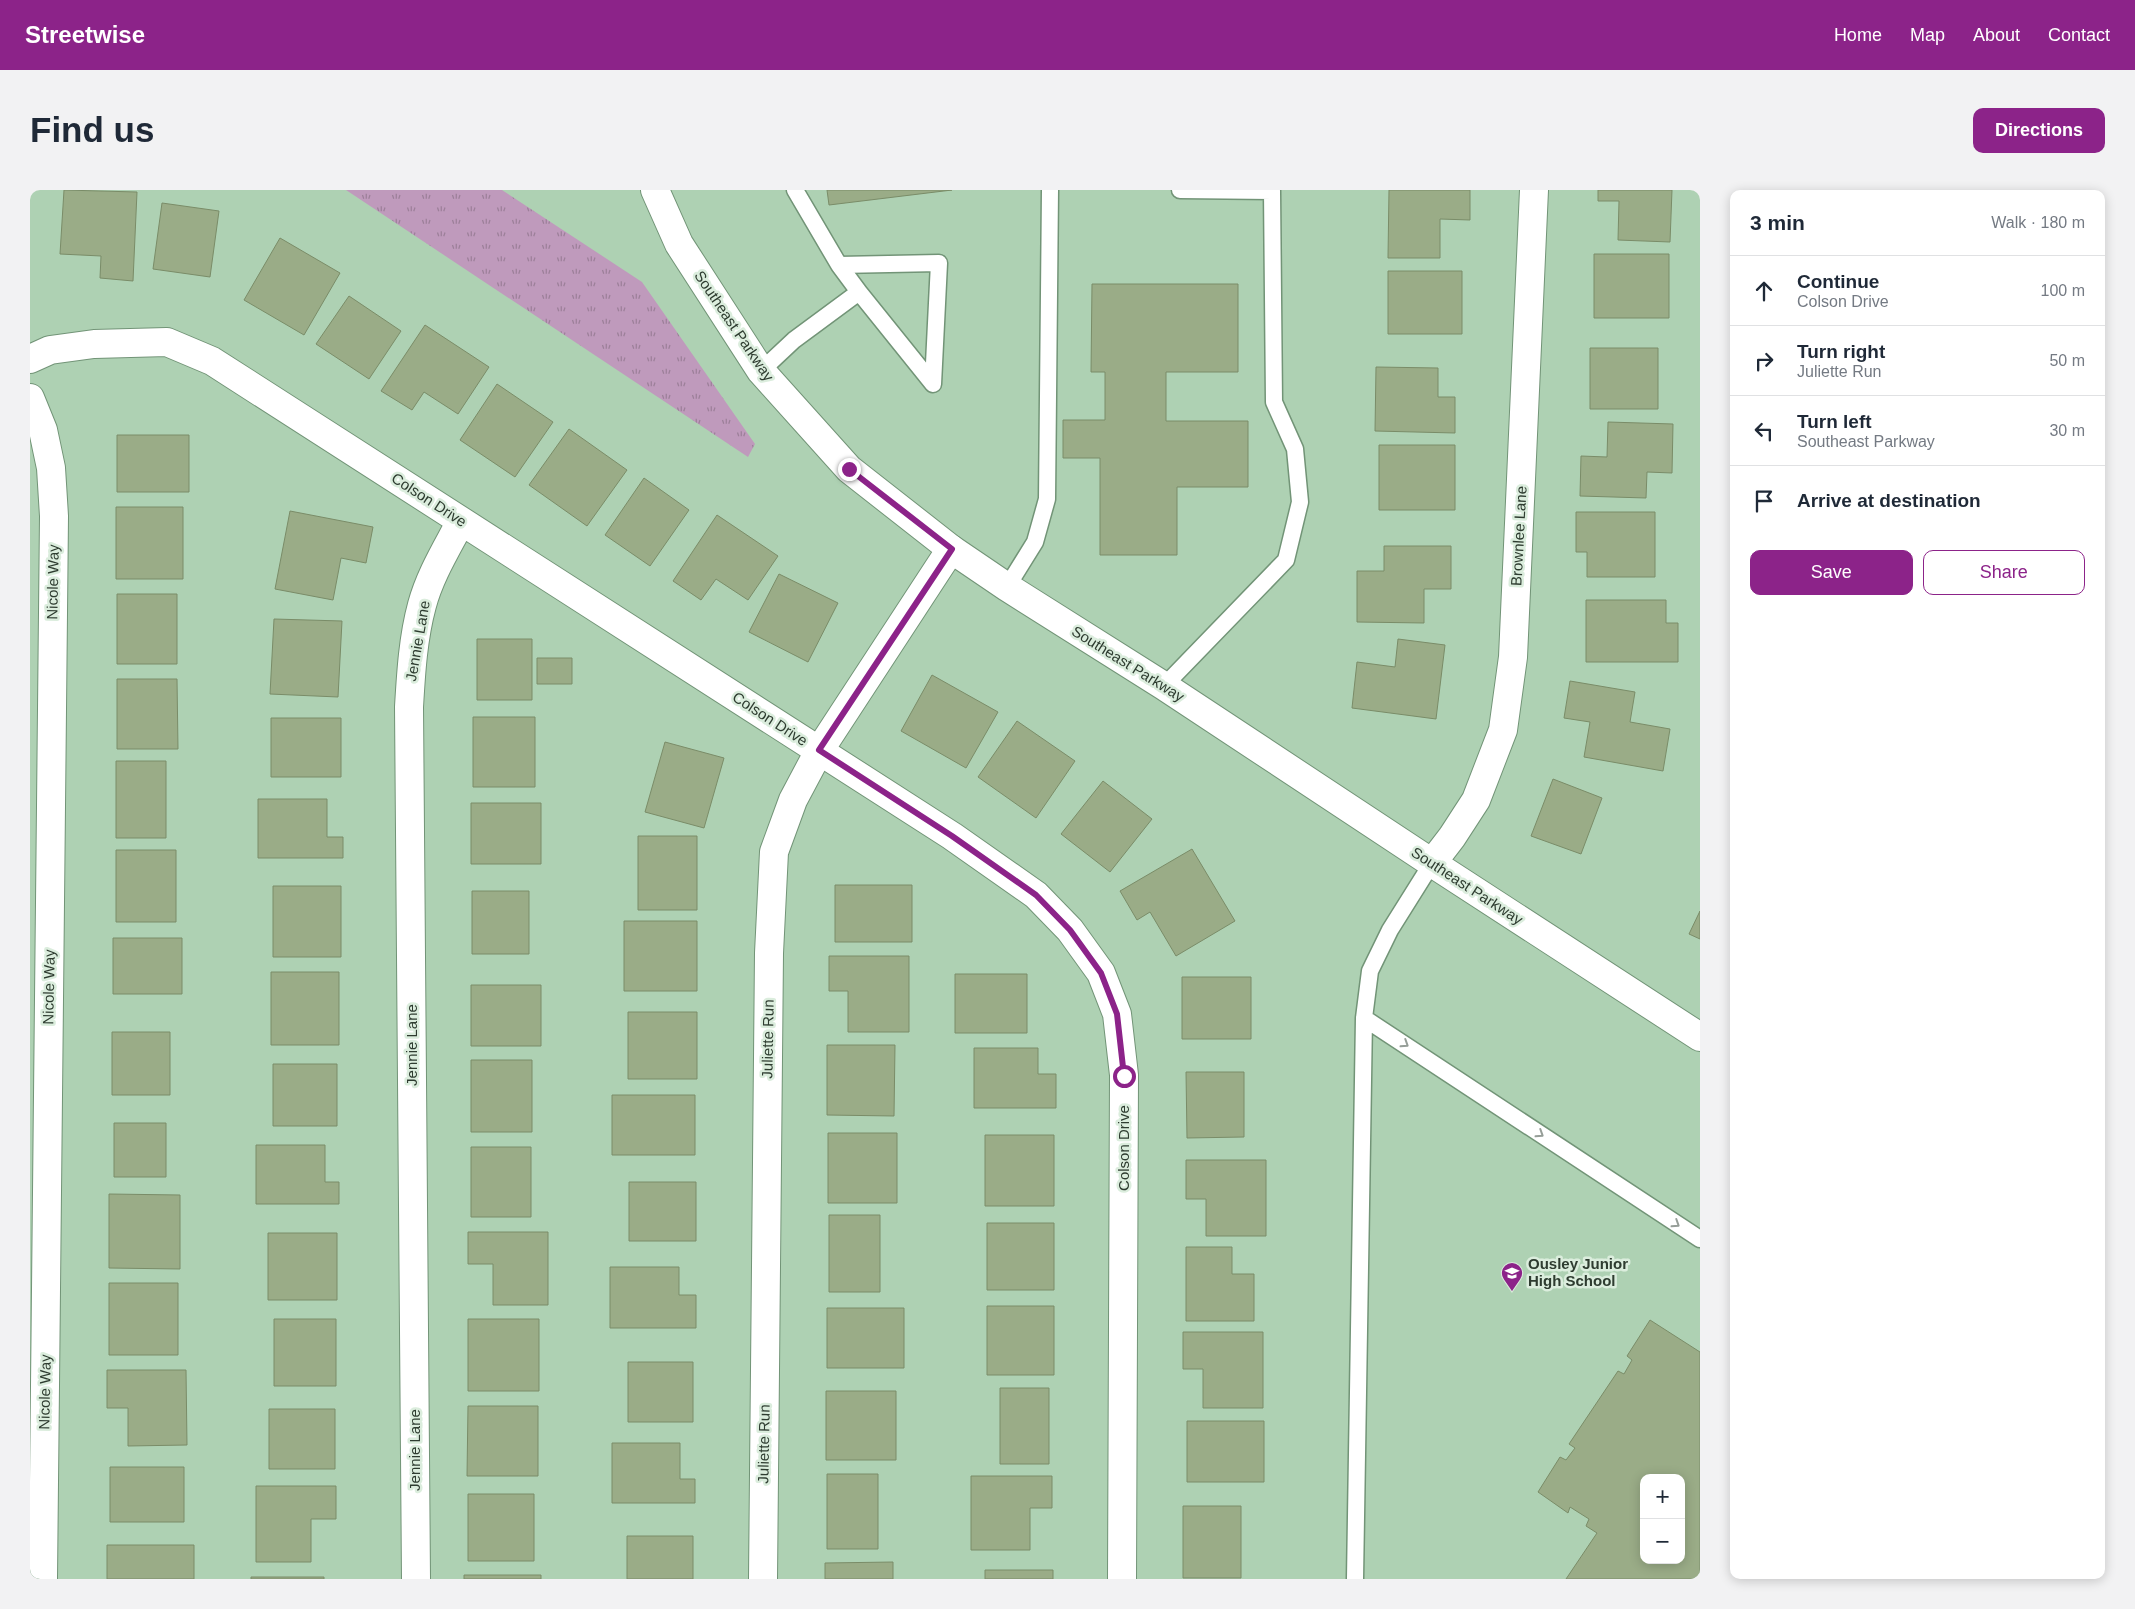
<!DOCTYPE html>
<meta charset="utf-8">
<style>
:root{--surface:#fff;--page:#f2f2f3;--text:#1f2937;--muted:#747a83;--line:#e0e1e3;--accent:#8c2389}
body{margin:0;font-family:Arial,sans-serif;background:var(--page);color:var(--text)}
.controls{position:absolute;right:15px;bottom:15px;display:grid;overflow:hidden;border-radius:10px;box-shadow:0 2px 12px #0003}
.controls button{width:45px;height:45px;display:grid;place-items:center;padding:0;border:0;border-bottom:1px solid var(--line);background:var(--surface);color:var(--text);font:25px sans-serif}
.stop{position:absolute;width:15px;height:15px;margin:-11px;border:4px solid #8c2389;border-radius:50%;background:#fff}
.stop.end{background:#8c2389;border-color:#fff;box-shadow:0 1px 5px #0008}
.list{margin:0;padding:0;list-style:none}
h2{display:flex;justify-content:space-between;align-items:center;height:65px;margin:0;padding:0 20px;font-size:21px}
h2 small{font-size:16px;font-weight:400;color:var(--muted)}
.list li{display:grid;grid-template-columns:32px 1fr auto;gap:15px;align-items:center;box-sizing:border-box;height:70px;padding:0 20px;border-top:1px solid var(--line)}
.list b{display:block;font-size:19px;white-space:nowrap}
.list p{margin:0;font-size:16px;white-space:nowrap;color:var(--muted)}
.list em{font-size:16px;font-style:normal;color:var(--muted)}
.actions{display:flex;gap:10px;padding:15px 20px}
.actions a{flex:1;padding:11px 0;border:1px solid var(--accent);border-radius:10px;text-align:center;font-size:18px;color:var(--accent)}
.actions .main{background:var(--accent);color:#fff}
.icon{flex:none;width:28px;height:28px;fill:none;stroke:currentColor;stroke-width:2;stroke-linecap:round;stroke-linejoin:round}
.map{position:relative;flex:none;width:1670px;height:1389px;overflow:hidden;border-radius:10px}
header{display:flex;align-items:center;gap:30px;box-sizing:border-box;height:70px;padding:0 25px;background:var(--accent);color:#fff}
header strong{font-size:24px}
nav{display:flex;gap:28px;margin-inline-start:auto;font-size:18px}
.intro{display:flex;align-items:center;justify-content:space-between;box-sizing:border-box;height:120px;padding:0 30px}
h1{margin:0;font-size:35px}
.button{padding:12px 22px;border-radius:10px;background:var(--accent);color:#fff;font-size:18px;font-weight:700}
main{display:flex;gap:30px;padding:0 30px}
aside{flex:1;background:var(--surface);border-radius:10px;box-shadow:0 2px 12px #0003}
.map>svg:first-child{display:block}
.grass{fill:url(#grass-tufts)}
.building{fill:#9aac87;stroke:#7a8c68;fill-rule:evenodd}
.lines{fill:none;stroke-linecap:round;stroke-linejoin:round}
.service-casing{stroke:#729477;stroke-width:19}
.minor-casing{stroke:#729477;stroke-width:30}
.tertiary-casing{stroke:#729477;stroke-width:30}
.service{stroke:#fff;stroke-width:16}
.minor{stroke:#fff;stroke-width:28}
.tertiary{stroke:#fff;stroke-width:28}
.oneway{stroke:#969e98}
.route{stroke:#8c2389;stroke-width:6}
.labels{text-anchor:middle;stroke-width:5;stroke-linejoin:round;paint-order:stroke}
.street-label{font-size:15px;fill:#2e3c30;stroke:#dbeddd}
.poi-label{font-size:15px;font-weight:bold;fill:#2e3c30;stroke:#dbeddd;text-anchor:start}
</style>
<header>
<strong>Streetwise</strong>
<nav><a>Home</a><a>Map</a><a>About</a><a>Contact</a></nav>
</header>
<div class="intro"><h1>Find us</h1><a class="button">Directions</a></div>
<main>
<div class="map">
<svg width="1670" height="1389" viewBox="0 0 1670 1389">
<defs>
<pattern id="grass-tufts" width="24" height="20" patternUnits="userSpaceOnUse" patternTransform="scale(1.25)"><rect width="24" height="20" fill="#bf9abc"/><path d="M3 7l-1-3M5 7V3M7 7l1-3M15 17l-1-3M17 17v-4M19 17l1-3" fill="none" stroke="#9c7f99"/></pattern>
</defs>
<rect width="100%" height="100%" fill="#aed1b3"/>
<path class="grass" d="M316,0H472L612,92L725,254L718,267Z"/>
<path class="building" d="M34,0L107,2L103,91L70,88L71,66L30,64Z
M797,0H922L799,15Z
M1359,0H1440V30L1410,29V68H1358Z
M1568,0H1642L1640,52L1588,50L1589,11H1568Z
M132,13L189,21L180,87L123,79Z
M250,48L310,83L274,145L214,110Z
M1564,64H1639V128H1564Z
M1358,81H1432V144H1358Z
M1062,94H1208V182H1136V231H1218V297H1147V365H1070V268H1033V230H1075V182H1061Z
M319,106L371,141L339,189L286,154Z
M395,135L459,177L428,224L394,202L382,220L351,201Z
M1560,158H1628V219H1560Z
M1346,177L1408,178V207H1425V243L1345,241Z
M467,194L523,232L485,287L430,250Z
M1578,232L1643,234L1642,283L1617,282L1616,308L1550,306L1551,266L1577,267Z
M539,239L597,280L557,336L499,295Z
M87,245H159V302H87Z
M1349,255H1425V320H1349Z
M614,288L659,320L620,376L575,345Z
M86,317H153V389H86Z
M260,321L343,337L336,373L311,368L303,410L245,399Z
M1546,322H1625V387H1557V362H1546Z
M687,325L748,366L718,410L686,389L671,410L643,391Z
M1354,356H1421V399H1394V433L1327,432V381H1354Z
M749,384L808,413L778,472L719,442Z
M87,404H147V474H87Z
M1556,410H1636V433H1648V472H1556Z
M244,429L312,431L308,507L240,504Z
M447,449H502V510H447Z
M1368,449L1415,455L1406,529L1322,518L1327,472L1365,477Z
M507,468H542V494H507Z
M902,485L968,522L936,578L871,541Z
M87,489H147L148,559H87Z
M1540,491L1605,502L1600,532L1640,539L1633,581L1554,567L1560,532L1534,528Z
M443,527H505V597H443Z
M241,528H311V587H241Z
M987,531L1045,571L1006,628L948,587Z
M635,552L694,568L674,638L615,622Z
M86,571H136V648H86Z
M1523,589L1572,608L1551,664L1501,646Z
M1073,591L1122,629L1080,682L1031,644Z
M228,609H297V647H313V668H228Z
M441,613H511V674H441Z
M608,646H667V720H608Z
M1162,659L1205,731L1146,766L1120,722L1107,730L1090,701Z
M86,660H146V732H86Z
M805,695H882V752H805Z
M243,696H311V767H243Z
M442,701H499V764H442Z
M1670,721V749L1659,744Z
M594,731H667V801H594Z
M83,748H152V804H83Z
M799,766H879V842H818V801H799Z
M241,782H309V855H241Z
M925,784H997V843H925Z
M1152,787H1221V849H1152Z
M441,795H511V856H441Z
M598,822H667V889H598Z
M82,842H140V905H82Z
M797,855H865L864,926L797,925Z
M944,858H1008V884H1026V918H944Z
M441,870H502V942H441Z
M243,874H307V936H243Z
M1156,882H1214V947L1157,948Z
M582,905H665V965H582Z
M84,933H136V987H84Z
M798,943H867V1013H798Z
M955,945H1024V1016H955Z
M226,955H295V992H309V1014H226Z
M441,957H501V1027H441Z
M1156,970H1236V1046H1176V1009H1156Z
M599,992H666V1051H599Z
M79,1004L150,1005V1079L79,1078Z
M799,1025H850V1102H799Z
M957,1033H1024V1100H957Z
M438,1042H518V1115H463V1074H438Z
M238,1043H307V1110H238Z
M1156,1057H1202V1084H1224V1131H1156Z
M580,1077H649V1105H666V1138H580Z
M79,1093H148V1165H79Z
M957,1116H1024V1185H957Z
M797,1118H874V1178H797Z
M244,1129H306V1196H244Z
M438,1129H509V1201H438Z
M1620,1130L1670,1162V1389H1536L1567,1343L1556,1336L1559,1329L1540,1317L1538,1323L1508,1302L1530,1267L1536,1270L1545,1258L1539,1254L1588,1181L1594,1184L1602,1170L1597,1166ZM1614,1288H1651V1370H1614Z
M1153,1142H1233V1218H1173V1179H1153Z
M598,1172H663V1232H598Z
M77,1180H156L157,1255L98,1256V1218H77Z
M970,1198H1019V1274H970Z
M796,1201H866V1270H796Z
M438,1216H508V1286H437Z
M239,1219H305V1279H239Z
M1157,1231H1234V1292H1157Z
M582,1253H650V1289H665V1313H582Z
M80,1277H154V1332H80Z
M797,1284H848V1359H797Z
M941,1286H1022V1318H1000V1360H941Z
M226,1296H306V1329H281V1372H226Z
M438,1304H504V1371H438Z
M1153,1316H1211V1388H1153Z
M597,1346H663V1389H597Z
M77,1355H164V1389H77Z
M863,1372V1389H795V1373Z
M955,1380H1023V1389H955Z
M434,1385H511V1389H434Z
M221,1387H294V1389H221Z"/>
<g class="lines">
<g class="service-casing">
<path id="service" d="M809,75L909,73L903,194L829,102
M731,181L764,150L829,102L809,75L765,0
M977,397L1005,352L1017,309L1020,0
M1134,496L1256,370L1270,312L1265,259L1244,212L1242,1L1150,0
M1334,828L1670,1049
M1325,1389L1334,828L1340,781L1360,740L1402,673"/>
</g>
<g class="minor-casing">
<path id="minor" d="M0,169L20,160L64,154L137,152L182,171L922,646L1006,705L1040,740L1071,783L1087,824L1094,885L1092,1389
M0,208L13,240L21,278L24,326L13,1389
M1402,673L1422,647L1446,610L1473,540L1483,467L1504,0
M386,1389L379,517C381,483 383,448 392,415C400,385 417,358 431,331
M733,1389L739,763L744,662L763,610L789,561L921,359"/>
</g>
<g class="tertiary-casing">
<path id="tertiary" d="M625,0L649,54L731,181L819,279L921,359L977,397L1134,496L1402,673L1670,847"/>
</g>
<use href="#service" class="service"/>
<use href="#minor" class="minor"/>
<use href="#tertiary" class="tertiary"/>
</g>
<defs><path id="oneway-chevron" d="M-2-3.5L2.5 0L-2 3.5" fill="none" stroke-width="1.6" stroke-linecap="round" stroke-linejoin="round" transform="scale(1.25)"/></defs>
<g class="oneway">
<use href="#oneway-chevron" transform="translate(1375 854) rotate(33)"/>
<use href="#oneway-chevron" transform="translate(1510 944) rotate(33)"/>
<use href="#oneway-chevron" transform="translate(1646 1034) rotate(33)"/>
</g>
<g class="lines">
<path class="route" d="M819,279L922,359L789,560L922,646L1006,705L1040,740L1071,783L1087,824L1094,886"/>
</g>
<defs>
<g id="school-pin" transform="scale(1.125)"><path d="M0 17L-7.5 6A9.5 9.5 0 1 1 7.5 6Z" fill="#8c2389" stroke="#dbeddd"/><path d="M0-5L7-2L0 1L-7-2ZM-4 1L0 2.5L4 1V4Q0 6-4 4Z" fill="#fff"/></g>
</defs>
<g fill-rule="evenodd">
<use href="#school-pin" x="1482" y="1083"/>
</g>
<g class="labels">
<g class="street-label">
<text transform="translate(704 136) rotate(56)" y="5">Southeast Parkway</text>
<text transform="translate(399 310) rotate(33)" y="5">Colson Drive</text>
<text transform="translate(1489 346) rotate(-87)" y="5">Brownlee Lane</text>
<text transform="translate(23 392) rotate(-89)" y="5">Nicole Way</text>
<text transform="translate(388 451) rotate(-80)" y="5">Jennie Lane</text>
<text transform="translate(1098 474) rotate(32)" y="5">Southeast Parkway</text>
<text transform="translate(740 529) rotate(33)" y="5">Colson Drive</text>
<text transform="translate(1437 696) rotate(33)" y="5">Southeast Parkway</text>
<text transform="translate(19 797) rotate(-89)" y="5">Nicole Way</text>
<text transform="translate(738 849) rotate(-89)" y="5">Juliette Run</text>
<text transform="translate(382 855) rotate(-90)" y="5">Jennie Lane</text>
<text transform="translate(1094 958) rotate(-90)" y="5">Colson Drive</text>
<text transform="translate(15 1202) rotate(-89)" y="5">Nicole Way</text>
<text transform="translate(734 1254) rotate(-89)" y="5">Juliette Run</text>
<text transform="translate(385 1260) rotate(-90)" y="5">Jennie Lane</text>
</g>
<g class="poi-label">
<text x="1498" y="1079">Ousley Junior<tspan x="1498" dy="17">High School</tspan></text>
</g>
</g>
</svg>
<div class="controls">
<button>+</button>
<button>−</button>
</div>
<div class="stop" style="left:1094px;top:886px"></div>
<div class="stop end" style="left:819px;top:279px"></div>
</div>
<aside>
<h2>3 min<small>Walk · 180 m</small></h2>
<ul class="list">
<li><svg class="icon" aria-label="ahead" viewBox="0 0 24 24"><path d="M12 20V5M6 11l6-6 6 6"/></svg><div><b>Continue</b><p>Colson Drive</p></div><em>100 m</em></li>
<li><svg class="icon" aria-label="right" viewBox="0 0 24 24"><path d="M7 20v-9h11M14 6l5 5-5 5"/></svg><div><b>Turn right</b><p>Juliette Run</p></div><em>50 m</em></li>
<li><svg class="icon" aria-label="left" viewBox="0 0 24 24"><path d="M17 20v-9H6M10 6l-5 5 5 5"/></svg><div><b>Turn left</b><p>Southeast Parkway</p></div><em>30 m</em></li>
<li><svg class="icon" aria-label="arrive" viewBox="0 0 24 24"><path d="M6 21V4h12l-3 4 3 4H6"/></svg><div><b>Arrive at destination</b></div></li>
</ul>
<div class="actions"><a class="main">Save</a><a>Share</a></div>
</aside>
</main>
